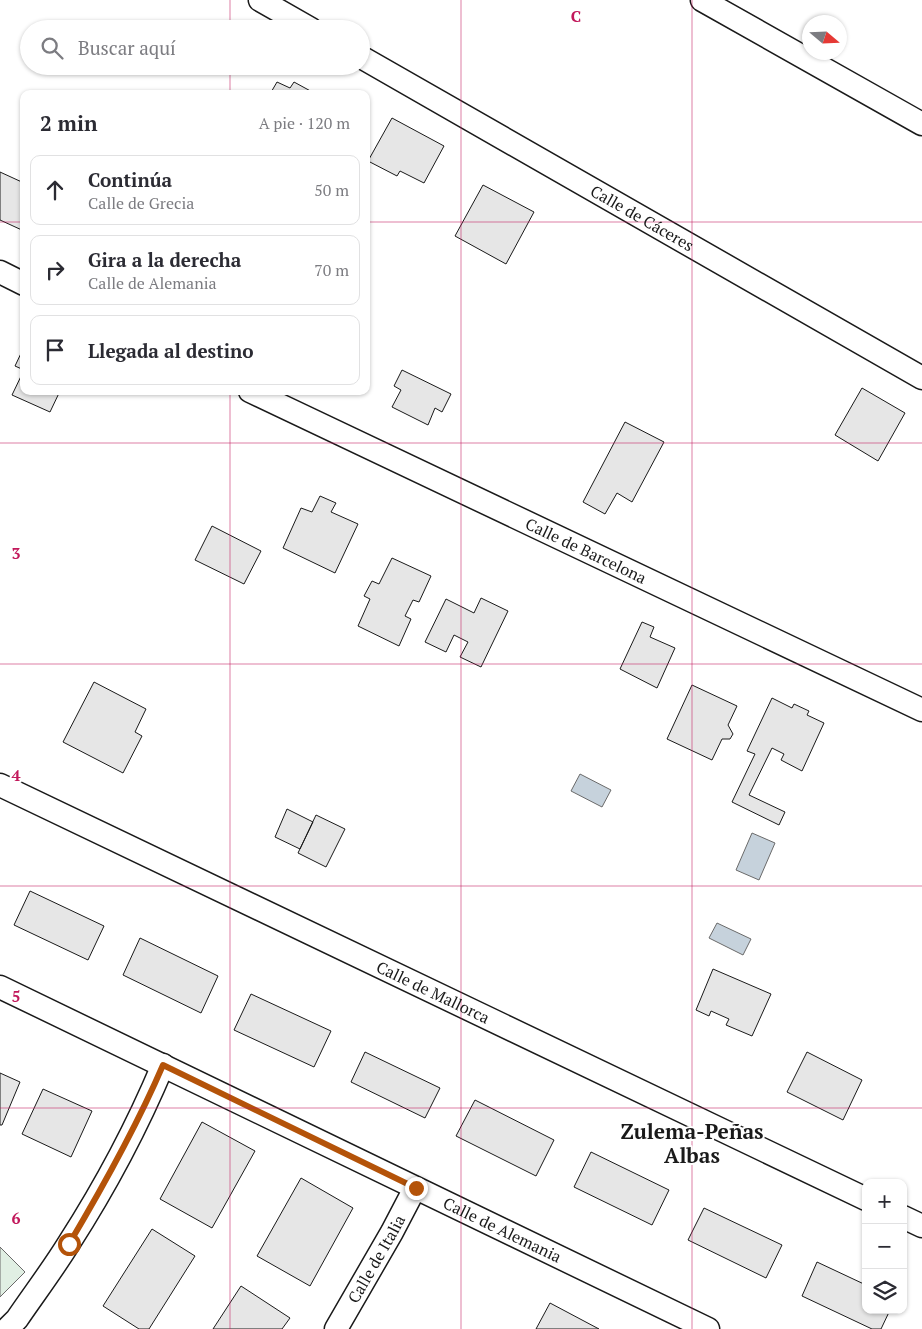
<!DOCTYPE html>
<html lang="es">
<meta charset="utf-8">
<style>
:root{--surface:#fff;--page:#f2f2f3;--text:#2b2b33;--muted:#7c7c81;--line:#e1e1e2}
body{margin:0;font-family:"PT Serif",serif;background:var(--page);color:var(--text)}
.controls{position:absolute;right:15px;bottom:15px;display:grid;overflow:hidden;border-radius:10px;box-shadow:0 1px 4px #0004}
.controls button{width:45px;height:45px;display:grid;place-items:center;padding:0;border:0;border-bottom:1px solid var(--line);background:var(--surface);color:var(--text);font:25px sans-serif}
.compass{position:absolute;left:802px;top:15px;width:45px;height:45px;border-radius:50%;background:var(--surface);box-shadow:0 1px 4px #0004;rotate:109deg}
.stop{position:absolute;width:15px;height:15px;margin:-11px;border:4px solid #b45309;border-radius:50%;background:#fff}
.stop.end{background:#b45309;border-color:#fff;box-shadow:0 1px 5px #0008}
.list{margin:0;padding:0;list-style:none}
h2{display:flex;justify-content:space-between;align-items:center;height:65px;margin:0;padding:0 20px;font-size:21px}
h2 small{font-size:16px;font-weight:400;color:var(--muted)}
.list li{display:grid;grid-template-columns:32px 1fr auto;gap:15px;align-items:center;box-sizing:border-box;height:70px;margin:0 10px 10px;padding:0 10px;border:1px solid var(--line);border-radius:10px}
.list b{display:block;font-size:19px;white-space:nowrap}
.list p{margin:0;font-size:16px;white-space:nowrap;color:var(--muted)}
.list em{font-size:16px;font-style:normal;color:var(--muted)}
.icon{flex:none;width:28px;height:28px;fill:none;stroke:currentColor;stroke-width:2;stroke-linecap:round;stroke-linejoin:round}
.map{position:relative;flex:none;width:922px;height:1329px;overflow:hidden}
.search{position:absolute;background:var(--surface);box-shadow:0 1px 4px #0004;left:20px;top:20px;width:350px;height:55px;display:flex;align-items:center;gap:12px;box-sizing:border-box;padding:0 18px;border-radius:28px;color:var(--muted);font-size:19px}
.panel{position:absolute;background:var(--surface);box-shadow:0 1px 4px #0004;left:20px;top:90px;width:350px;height:305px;border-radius:10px}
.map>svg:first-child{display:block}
.green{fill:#e0efe3;stroke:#6a6a6a}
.water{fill:#c6d2dc;stroke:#6a6a6a}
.building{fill:#e6e6e6;stroke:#1a1a1a}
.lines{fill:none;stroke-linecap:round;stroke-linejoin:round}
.street-casing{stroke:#1a1a1a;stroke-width:25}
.street{stroke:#fff;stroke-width:22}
.route{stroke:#b45309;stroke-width:6}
.grid{fill:none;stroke:#c2185b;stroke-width:1;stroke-opacity:0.55}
.labels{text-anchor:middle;stroke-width:4;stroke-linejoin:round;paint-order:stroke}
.street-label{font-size:16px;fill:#1a1a1a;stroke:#fff}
.district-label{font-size:21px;font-weight:bold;fill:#1a1a1a;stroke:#fff}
.grid-label{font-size:16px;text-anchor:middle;font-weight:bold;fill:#c2185b;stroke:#fff;stroke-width:4;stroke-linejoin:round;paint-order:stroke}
</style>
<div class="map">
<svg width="922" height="1329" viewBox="0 0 922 1329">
<rect width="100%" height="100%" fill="#fff"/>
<path class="green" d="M0,1247L25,1272L0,1297Z"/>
<path class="water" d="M580,774L611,790L602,807L571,791Z
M752,833L775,843L759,880L736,870Z
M717,923L751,939L743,955L709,938Z"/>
<path class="building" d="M277,82L290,88L294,82L316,94H270Z
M392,118L444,146L424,183L400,171L397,176L368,161Z
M0,172L24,183V231L0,220Z
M483,185L534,212L506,264L455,236Z
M24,347V370L15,366Z
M24,370V391H60L50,412L12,395Z
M402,370L451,394L442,412L435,408L428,425L392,407L401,390L394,386Z
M862,388L905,413L878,461L835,435Z
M625,422L664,442L632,502L617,493L605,514L583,502Z
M320,496L336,503L331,512L358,524L335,573L283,548L301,508L312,512Z
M212,526L261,551L244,584L195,560Z
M392,558L431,576L419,602L413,600L405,616L411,619L399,646L358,626L370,599L364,596L372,581L379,584Z
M481,598L508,611L481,667L460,657L468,642L454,635L446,652L425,642L446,599L474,613Z
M642,622L654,627L650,637L675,648L657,688L620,669Z
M94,682L146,709L135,732L142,736L123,773L63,742Z
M692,685L737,706L728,725L733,734L730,739H722L712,760L667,739Z
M772,698L792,708L794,704L809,711L807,715L824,723L802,771L781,760L784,754L772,748L749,795L785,812L779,825L732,802L755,754L747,751Z
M287,809L313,822L300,849L275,837Z
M316,815L345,829L326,867L298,853Z
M30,891L104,926L88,960L14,925Z
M140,938L218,976L201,1013L123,975Z
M713,969L771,994L752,1036L726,1025L729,1019L711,1011L709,1016L696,1010Z
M251,994L331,1031L314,1067L234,1030Z
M365,1052L440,1088L425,1118L351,1082Z
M807,1052L862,1080L843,1120L787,1092Z
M0,1073L20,1082L2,1125H0Z
M43,1089L92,1111L71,1157L22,1134Z
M475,1100L554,1140L536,1176L456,1136Z
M202,1122L255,1151L212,1228L160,1199Z
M591,1152L669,1190L652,1225L574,1187Z
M301,1178L353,1208L310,1286L257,1256Z
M704,1208L782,1245L766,1278L688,1240Z
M152,1229L195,1256L149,1329H139L103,1306Z
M817,1262L866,1285V1310H890L881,1329H872L802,1296Z
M241,1286L290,1318L282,1329H213Z
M550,1303L599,1329H536Z"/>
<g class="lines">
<g class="street-casing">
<g id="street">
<path d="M260,0L311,29"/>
<path d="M702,0L922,124"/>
<path id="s1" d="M361,57L922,378"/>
<path d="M0,272L24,284"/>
<path id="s2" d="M250,391L922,710"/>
<path id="s3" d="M0,785L866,1199"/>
<path id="s4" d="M0,987L708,1329"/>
<path d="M903,1217L922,1226"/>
<path d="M7,1329L17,1319C34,1294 53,1269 69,1243C105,1187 137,1127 163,1065"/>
<path id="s5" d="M336,1329L392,1232L415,1188"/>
</g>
</g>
<use href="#street" class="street"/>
</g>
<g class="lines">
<path class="route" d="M69,1244C104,1185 136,1128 163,1065L416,1188"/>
</g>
<path class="grid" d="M230,0V29M461,0V1329M692,0V1329M230,66V94M0,222H24M366,222H922M230,391V1329M0,443H922M0,664H922M0,886H922M0,1108H922"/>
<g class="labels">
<g class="street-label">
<text dy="6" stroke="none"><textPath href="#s1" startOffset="324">Calle de Cáceres</textPath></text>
<text dy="6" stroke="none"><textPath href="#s2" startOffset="372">Calle de Barcelona</textPath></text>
<text dy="6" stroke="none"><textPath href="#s3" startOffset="480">Calle de Mallorca</textPath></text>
<text dy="6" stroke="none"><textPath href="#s4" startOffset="558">Calle de Alemania</textPath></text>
<text dy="6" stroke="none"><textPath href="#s5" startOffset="81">Calle de Italia</textPath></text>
</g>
<g class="district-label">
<text x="692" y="1139">Zulema-Peñas<tspan x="692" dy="24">Albas</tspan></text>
</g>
</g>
<g class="grid-label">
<text x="576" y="22">C</text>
<text x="16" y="559">3</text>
<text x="16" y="781">4</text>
<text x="16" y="1002">5</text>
<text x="16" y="1224">6</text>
</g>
</svg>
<div class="controls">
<button>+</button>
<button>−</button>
<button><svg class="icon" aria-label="layers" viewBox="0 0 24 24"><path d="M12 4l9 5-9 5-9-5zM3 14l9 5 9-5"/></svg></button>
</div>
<svg class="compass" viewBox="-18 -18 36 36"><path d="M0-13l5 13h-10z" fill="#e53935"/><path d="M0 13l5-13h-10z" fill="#7c7c81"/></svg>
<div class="stop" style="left:69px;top:1244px"></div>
<div class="stop end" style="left:416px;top:1188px"></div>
<div class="search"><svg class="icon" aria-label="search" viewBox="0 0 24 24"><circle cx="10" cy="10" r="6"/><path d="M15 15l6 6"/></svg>Buscar aquí</div>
<section class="panel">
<h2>2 min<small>A pie · 120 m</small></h2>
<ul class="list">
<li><svg class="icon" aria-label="ahead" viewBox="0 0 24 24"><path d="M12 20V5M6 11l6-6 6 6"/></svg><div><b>Continúa</b><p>Calle de Grecia</p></div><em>50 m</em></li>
<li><svg class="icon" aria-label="right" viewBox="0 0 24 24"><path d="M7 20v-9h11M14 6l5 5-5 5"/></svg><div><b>Gira a la derecha</b><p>Calle de Alemania</p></div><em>70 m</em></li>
<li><svg class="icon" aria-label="arrive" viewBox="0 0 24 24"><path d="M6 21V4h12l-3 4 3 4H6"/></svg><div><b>Llegada al destino</b></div></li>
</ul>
</section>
</div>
